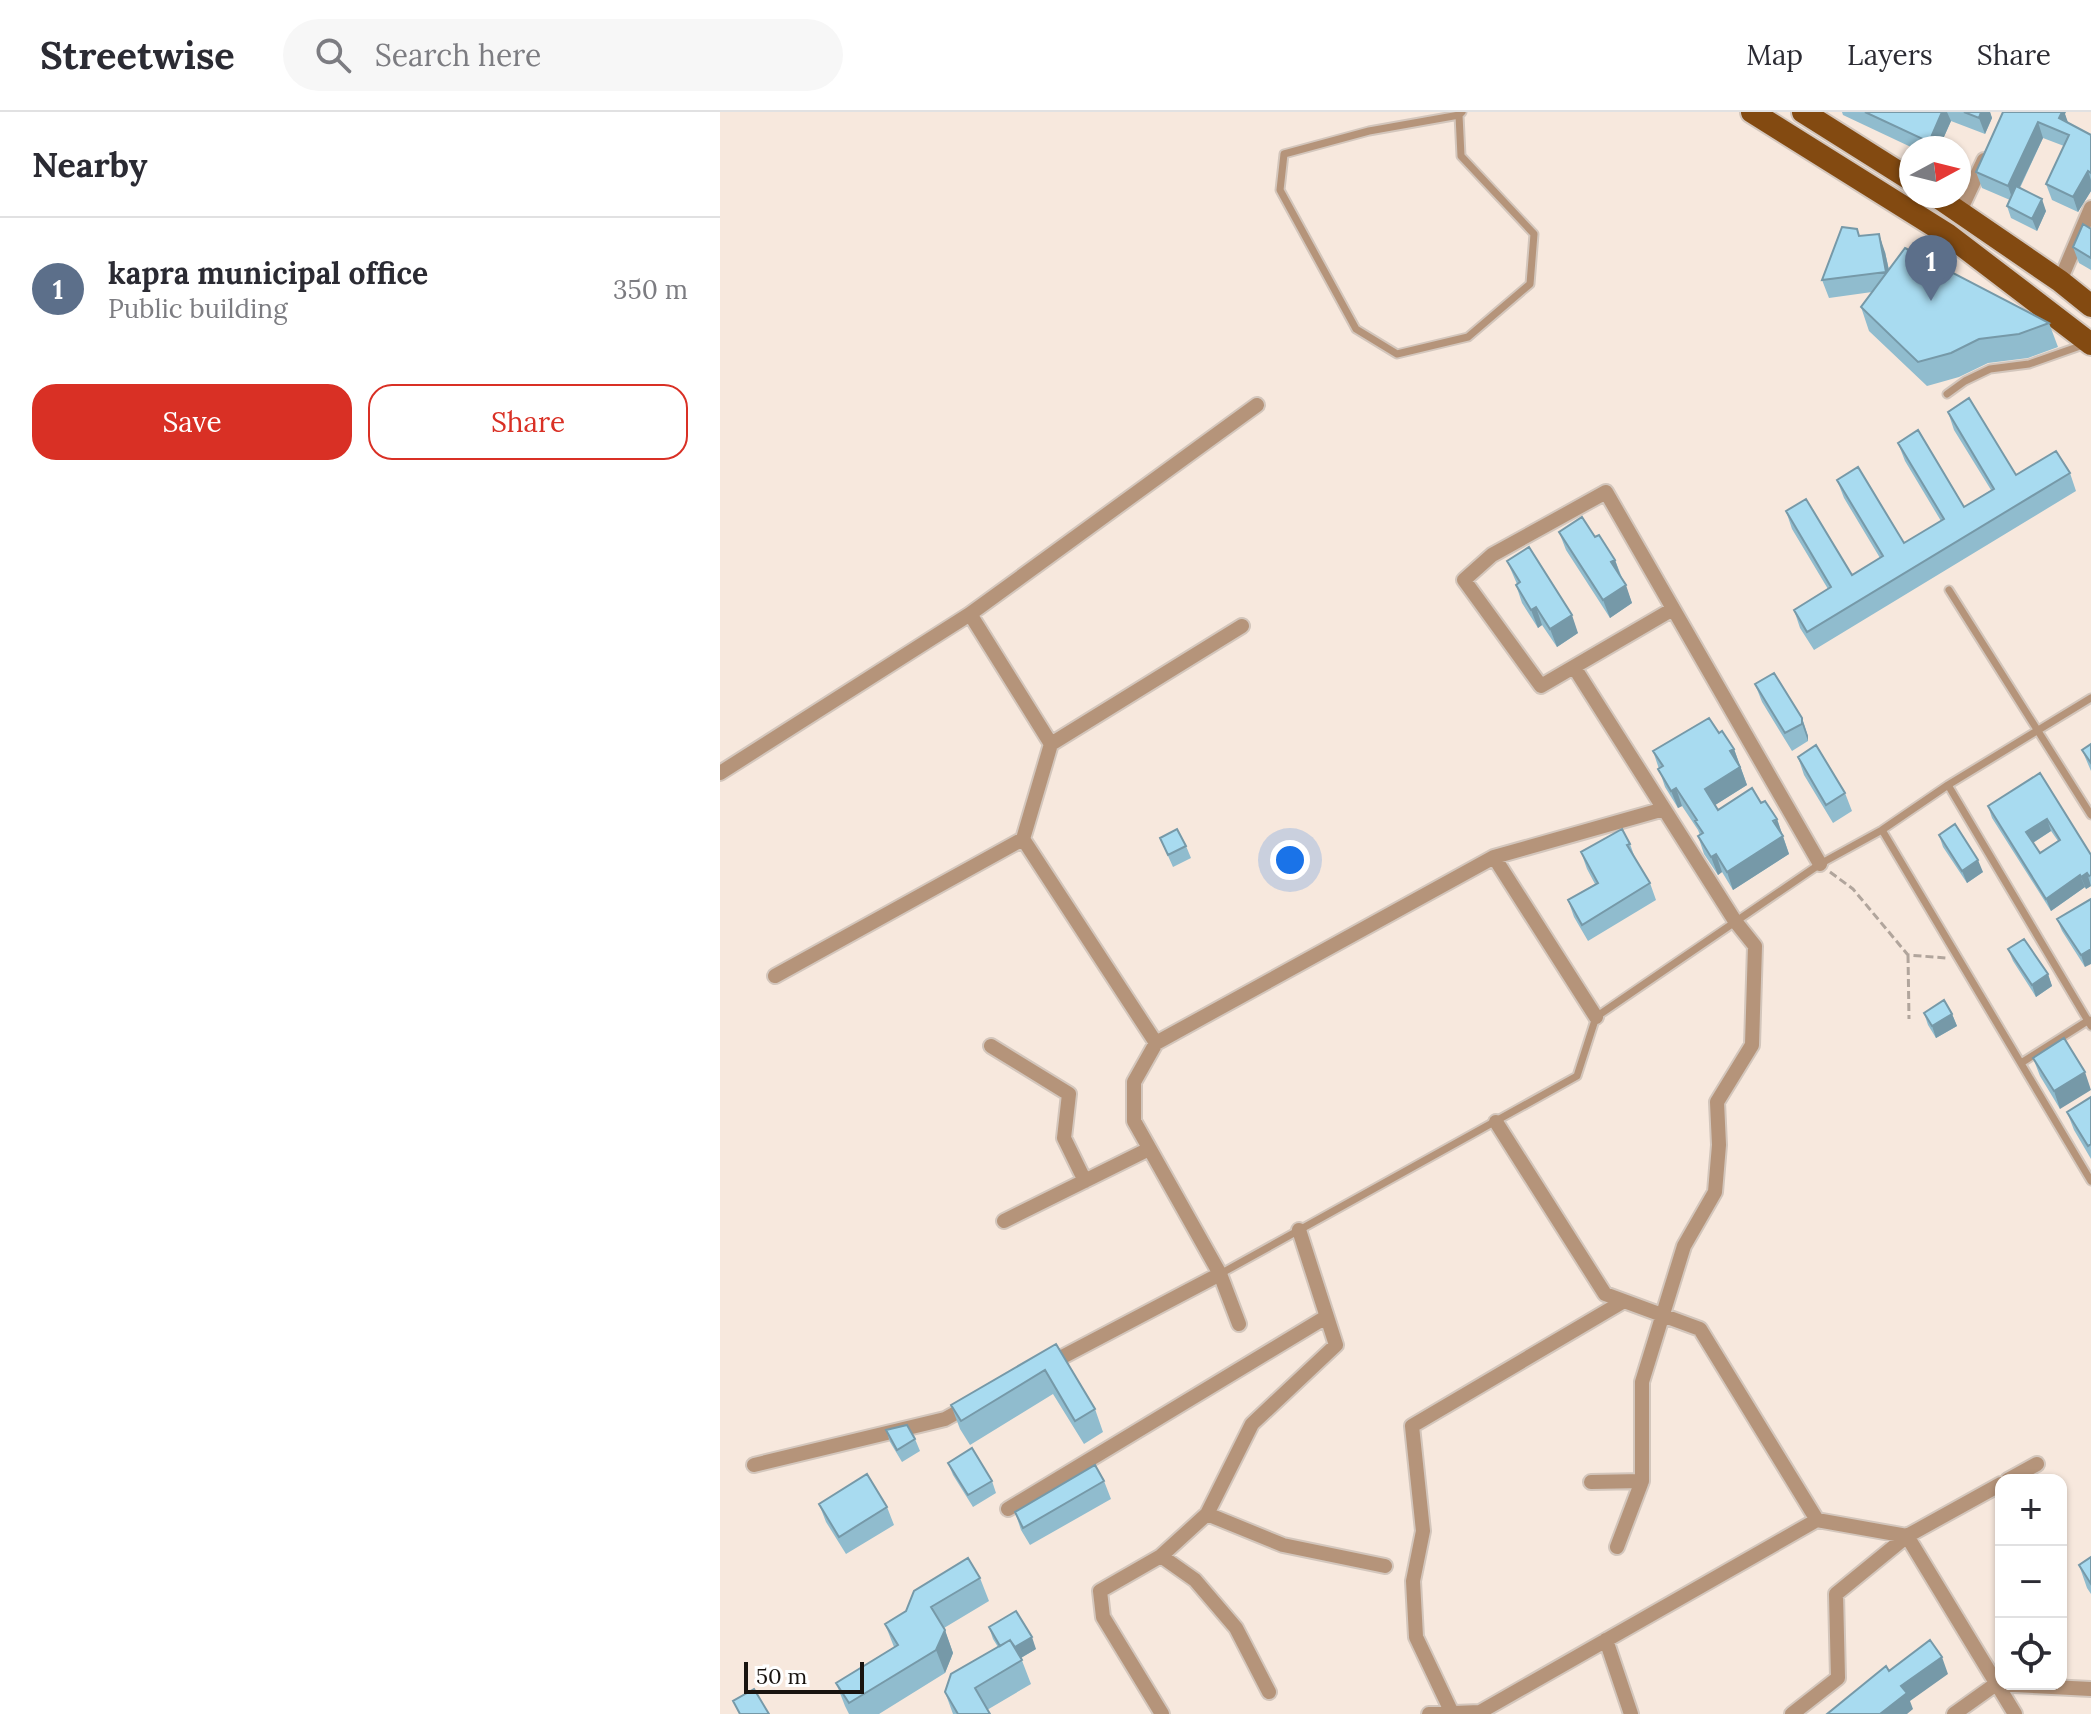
<!DOCTYPE html>
<meta charset="utf-8">
<style>
:root{--surface:#fff;--page:#f7f7f7;--text:#2b2b33;--muted:#7c7c81;--line:#e1e1e2;--accent:#d93025}
body{margin:0;font-family:Lora,serif;background:var(--page);color:var(--text)}
.controls{position:absolute;right:24px;bottom:24px;display:grid;overflow:hidden;border-radius:16px;box-shadow:0 2px 6px #0004}
.controls button{width:72px;height:72px;display:grid;place-items:center;padding:0;border:0;border-bottom:2px solid var(--line);background:var(--surface);color:var(--text);font:40px sans-serif}
.compass{position:absolute;left:1179px;top:24px;width:72px;height:72px;border-radius:50%;background:var(--surface);box-shadow:0 2px 6px #0004;rotate:83deg}
.scale{position:absolute;left:24px;bottom:20px;width:120px;box-sizing:border-box;padding-left:8px;border:4px solid #191410;border-top:0;font-size:22px;line-height:28px;white-space:nowrap;color:#191410;-webkit-text-stroke:6px #fff;paint-order:stroke}
.you{position:absolute;left:570px;top:748px;width:28px;height:28px;margin:-20px;border:6px solid #fff;border-radius:50%;background:#1a73e8;box-shadow:0 0 0 12px #1a73e833}
.badge{display:grid;place-items:center;width:52px;height:52px;border-radius:50%;background:var(--accent);color:#fff;font-size:26px;font-weight:700}
.pin{position:absolute;translate:-50% -66px;filter:drop-shadow(0 2px 4px #0008)}
.pin::after{content:'';position:absolute;top:42px;width:28px;height:24px;background:inherit;clip-path:polygon(0 0,100% 0,50% 100%)}
.list{margin:0;padding:0;list-style:none}
h2{display:flex;justify-content:space-between;align-items:center;height:104px;margin:0;padding:0 32px;font-size:34px}
h2 small{font-size:26px;font-weight:400;color:var(--muted)}
.list li{display:grid;grid-template-columns:52px 1fr auto;gap:24px;align-items:center;box-sizing:border-box;height:144px;padding:0 32px;border-top:2px solid var(--line)}
.list b{display:block;font-size:30px;white-space:nowrap}
.list p{margin:0;font-size:26px;white-space:nowrap;color:var(--muted)}
.list em{font-size:26px;font-style:normal;color:var(--muted)}
.actions{display:flex;gap:16px;padding:24px 32px}
.actions a{flex:1;padding:18px 0;border:2px solid var(--accent);border-radius:24px;text-align:center;font-size:28px;color:var(--accent)}
.actions .main{background:var(--accent);color:#fff}
.icon{flex:none;width:44px;height:44px;fill:none;stroke:currentColor;stroke-width:2;stroke-linecap:round;stroke-linejoin:round}
.map{position:relative;flex:none;width:1371px;height:1602px;overflow:hidden}
header{display:flex;align-items:center;gap:48px;box-sizing:border-box;height:112px;padding:0 40px;background:var(--surface);border-bottom:2px solid var(--line)}
header strong{font-size:38px}
nav{display:flex;gap:44px;margin-inline-start:auto;font-size:28px}
.search{width:560px;height:72px;background:var(--page);display:flex;align-items:center;gap:20px;box-sizing:border-box;padding:0 28px;border-radius:44px;color:var(--muted);font-size:30px}
main{display:flex}
aside{flex:1;background:var(--surface)}
.map>svg:first-child{display:block}
.lines{fill:none;stroke-linecap:round;stroke-linejoin:round}
.lane-casing{stroke:#d3c6bc;stroke-width:11}
.street-casing{stroke:#d3c6bc;stroke-width:18}
.primary-casing{stroke:#d3c6bc;stroke-width:26}
.path{stroke:#b1a59c;stroke-width:3;stroke-dasharray:8 4;stroke-linecap:butt}
.lane{stroke:#b5947a;stroke-width:7}
.street{stroke:#b5947a;stroke-width:14}
.primary{stroke:#834a11;stroke-width:22}
.wall{fill:#90bcce;fill-rule:evenodd}
.shaded-wall{fill:#7699a8}
.building{fill:#a8dbf0;stroke:#7699a8;stroke-width:2;fill-rule:evenodd}
</style>
<header>
<strong>Streetwise</strong>
<div class="search"><svg class="icon" aria-label="search" viewBox="0 0 24 24"><circle cx="10" cy="10" r="6"/><path d="M15 15l6 6"/></svg>Search here</div>
<nav><a>Map</a><a>Layers</a><a>Share</a></nav>
</header>
<main>
<aside>
<h2>Nearby<small></small></h2>
<ul class="list">
<li><span class="badge" style="background:#5c6f8a">1</span><div><b>kapra municipal office</b><p>Public building</p></div><em>350 m</em></li>
</ul>
<div class="actions"><a class="main">Save</a><a>Share</a></div>
</aside>
<div class="map">
<svg width="1371" height="1602" viewBox="0 0 1371 1602">
<rect width="100%" height="100%" fill="#f7e8dd"/>
<g class="lines">
<g class="lane-casing">
<path id="lane" d="M739,3L649,19L564,42L560,78L636,217L677,242L748,225L810,172L814,122L741,44L739,3L742,0
M1227,282L1245,269L1270,257L1309,252L1363,233
M1229,478L1371,703
M1228,673L1371,914
M1162,718L1371,1069
M1301,951L1369,908
M500,1162L857,964L876,905L1100,752L1162,718L1228,673L1371,586"/>
</g>
<g class="street-casing">
<path id="street" d="M1240,99L1264,48
M1340,169L1371,96
M953,497L821,574L744,468L772,443L886,380L1100,752
M250,502L331,632L303,727L436,931L414,970V1009L500,1162L519,1212
M854,555L1015,809L1035,834L1032,933L997,990L999,1033L995,1080L964,1134L922,1270V1369L897,1435
M331,632L522,514
M0,661L250,502L537,293
M774,745L876,905
M55,864L303,727
M436,931L774,745L944,697
M271,934L349,982L344,1026L365,1069
M776,1010L885,1182L980,1217L1097,1408L1187,1424L1281,1372
M284,1109L429,1037
M327,1253L500,1162
M34,1353L225,1307L252,1292
M1288,1368L1317,1352
M871,1370L922,1369
M288,1397L606,1205
M487,1402L563,1433L665,1454
M441,1444L475,1468L516,1516L549,1580
M886,1528L911,1602
M732,1601L696,1525L693,1469L703,1419L692,1314L904,1189
M442,1602L383,1505L380,1479L441,1444L487,1402L532,1312L616,1233L579,1118
M709,1602L760,1600L1097,1408
M1072,1602L1118,1566L1116,1482L1187,1424L1295,1602
M1234,1602L1276,1572L1371,1577"/>
</g>
<g class="primary-casing">
<path id="primary" d="M1032,0L1227,122L1371,232
M1083,0L1191,68
M1216,84L1340,169L1371,194"/>
</g>
<path class="path" d="M1110,760L1133,777L1188,843L1226,846
M1188,843L1189,907"/>
<use href="#lane" class="lane"/>
<use href="#street" class="street"/>
<use href="#primary" class="primary"/>
</g>
<path class="wall" d="M1122,0H1270L1272,6L1265,22L1231,9L1219,36H1193L1123,3Z
M1283,0L1345,2L1347,10L1371,23V79L1358,100L1332,88L1326,72L1344,34L1323,26L1300,76L1326,99L1317,119L1291,106L1287,94L1290,88L1262,76L1256,60Z
M1371,117V158L1359,151L1353,135Z
M1139,124L1165,140L1169,158L1329,211L1338,235L1308,246L1268,251L1239,265L1207,274L1149,219L1141,195L1152,180L1109,186L1102,168Z
M1228,300L1296,363L1350,361L1356,379L1094,538L1080,516L1074,498L1108,477L1072,417L1066,399L1132,463L1160,446L1124,386L1117,368L1184,431L1221,409L1185,349L1178,331L1244,395L1271,378L1234,318Z
M839,420L875,425L895,448L912,491L890,506L846,438Z
M787,449L858,521L837,535L822,513L818,516L802,491L796,473L797,472Z
M1035,572L1082,606L1088,624V629L1072,639L1042,590Z
M999,621L1014,637L1027,673L995,693L998,698L1041,691L1057,707L1069,742L1013,778L1002,760L998,763L984,742L978,724L980,723L978,718L962,694L958,696L945,675L933,639Z
M1371,632V659L1362,638Z
M1078,645L1125,681L1132,699L1113,711L1084,663Z
M1320,661L1371,743V774L1366,777L1365,775L1331,799L1272,706L1268,694ZM1331,719L1338,729L1320,741L1313,731Z
M1219,723L1263,760L1247,771L1223,735Z
M440,726L466,734L471,746L453,755Z
M910,732L915,746L930,771L936,788L868,829L854,805L848,788L875,772L867,757L861,740Z
M1371,787L1365,855L1342,819L1337,807Z
M1288,837L1328,862L1332,874L1316,885L1293,849Z
M1204,901L1232,902L1237,914L1216,926L1208,913Z
M1344,926L1340,997L1320,964L1313,946Z
M1371,985V1047L1354,1018L1347,1000Z
M336,1232L375,1297L383,1320L364,1332L333,1282L250,1333L240,1317L231,1293Z
M166,1318L195,1327L200,1339L182,1350L170,1330Z
M228,1351L272,1369L276,1381L253,1395L233,1363Z
M384,1369L391,1387L310,1433L301,1418L295,1400Z
M99,1392L167,1395L174,1413L126,1442L106,1410Z
M1359,1453L1371,1472V1482L1367,1476Z
M260,1466L269,1489L224,1516L233,1541L225,1561L159,1602H129L125,1594L116,1571L174,1535L165,1512Z
M269,1515L316,1537L301,1546L311,1572L267,1598L270,1602H233L225,1580L278,1535L273,1527Z"/>
<path class="shaded-wall" d="M1222,0H1227L1231,9L1219,36H1211L1209,30Z
M1261,0H1270L1272,6L1265,22L1259,6Z
M1337,0H1346L1345,2L1349,13L1345,21Z
M1318,10L1323,26L1293,89L1288,74Z
M1368,59L1371,68V79L1358,100L1353,85Z
M1322,87L1326,99L1317,119L1312,107Z
M1159,122L1165,140L1173,177L1166,160Z
M895,448L901,465L891,450Z
M906,473L912,491L890,506L883,488Z
M816,495L822,513L818,516L811,498Z
M852,503L858,521L837,535L830,517Z
M1082,606L1088,624V629L1082,612Z
M1014,637L1027,673L992,695L985,677L1010,639Z
M956,676L962,694L958,696L951,679Z
M1057,707L1069,742L1013,778L1007,760Z
M1327,707L1331,719L1311,732L1306,720Z
M996,742L1002,760L998,763L991,745Z
M1258,748L1263,760L1247,771L1242,759Z
M1367,761L1371,774L1366,777L1361,765Z
M1360,763L1365,775L1331,799L1326,787Z
M1371,837V852L1365,855L1361,843Z
M1328,862L1332,874L1316,885L1312,873Z
M1232,902L1237,914L1216,926L1212,914Z
M1365,960L1371,978L1340,997L1334,979Z
M225,1518L233,1541L225,1561L216,1538Z
M312,1525L316,1537L289,1553L285,1541Z
M1222,1545L1228,1562L1190,1589L1193,1597L1187,1602H1160L1181,1574Z"/>
<path class="building" d="M1145,0H1222L1209,30Z
M1244,0H1261L1259,6Z
M1283,0H1342L1339,6L1371,23V61L1368,59L1353,85L1326,72L1349,23L1318,10L1288,74L1256,60Z
M1296,74L1322,87L1312,107L1287,94Z
M1363,112L1371,117V146L1353,135Z
M1122,115L1137,117L1139,124L1159,122L1166,160L1102,168Z
M1185,136L1329,211L1299,222L1259,227L1231,241L1198,250L1141,195Z
M1249,286L1296,363L1336,339L1350,361L1087,520L1074,498L1111,475L1066,399L1086,387L1132,463L1163,444L1117,368L1138,355L1184,431L1224,407L1178,331L1198,318L1244,395L1274,377L1228,300Z
M862,405L875,425L879,423L895,448L891,450L906,473L883,488L839,420Z
M809,435L852,503L830,517L816,495L811,498L796,473L800,470L787,449Z
M1054,561L1082,606V612L1065,621L1035,572Z
M989,606L999,621L1002,619L1014,637L1010,639L1020,655L985,677L998,698L1032,676L1041,691L1045,689L1057,707L1053,709L1063,724L1007,760L996,742L991,745L978,724L983,721L975,709L977,708L956,676L951,679L938,657L943,654L933,639Z
M1371,632V651L1362,638Z
M1096,633L1125,681L1106,693L1078,645Z
M1320,661L1371,743V763L1369,764L1367,761L1361,765L1360,763L1326,787L1268,694ZM1327,707L1340,728L1320,741L1306,720Z
M1235,712L1258,748L1242,759L1219,723Z
M457,717L466,734L448,743L440,726Z
M902,717L910,732L907,733L930,771L862,813L848,788L878,771L861,740Z
M1371,787V837L1361,843L1337,807Z
M1304,827L1328,862L1312,873L1288,837Z
M1224,888L1232,902L1212,914L1204,901Z
M1344,926L1365,960L1334,979L1313,946Z
M1371,985V1032L1368,1034L1347,1000Z
M336,1232L375,1297L355,1309L325,1258L241,1309L231,1293Z
M187,1313L195,1327L177,1338L166,1318Z
M252,1336L272,1369L248,1383L228,1351Z
M375,1353L384,1369L303,1416L295,1400Z
M147,1362L167,1395L119,1425L99,1392Z
M1371,1445V1472L1359,1453Z
M248,1446L260,1466L211,1495L225,1518L216,1538L129,1591L116,1571L178,1533L165,1512L186,1499L194,1479Z
M296,1499L312,1525L295,1535L290,1528L280,1534L269,1515Z
M290,1528L302,1548L255,1576L270,1602H238L225,1580L231,1562Z
M1210,1528L1222,1545L1181,1574L1187,1581L1160,1602H1107L1166,1554L1169,1559Z
M34,1577L49,1602H20L13,1589Z"/>
</svg>
<div class="controls">
<button>+</button>
<button>−</button>
<button><svg class="icon" aria-label="locate" viewBox="0 0 24 24"><circle cx="12" cy="12" r="6"/><path d="M12 2v4M12 18v4M2 12h4M18 12h4"/></svg></button>
</div>
<svg class="compass" viewBox="-18 -18 36 36"><path d="M0-13l5 13h-10z" fill="#e53935"/><path d="M0 13l5-13h-10z" fill="#7c7c81"/></svg>
<div class="scale">50 m</div>
<div class="you"></div>
<div class="pin badge" style="left:1211px;top:189px;background:#5c6f8a">1</div>
</div>
</main>
